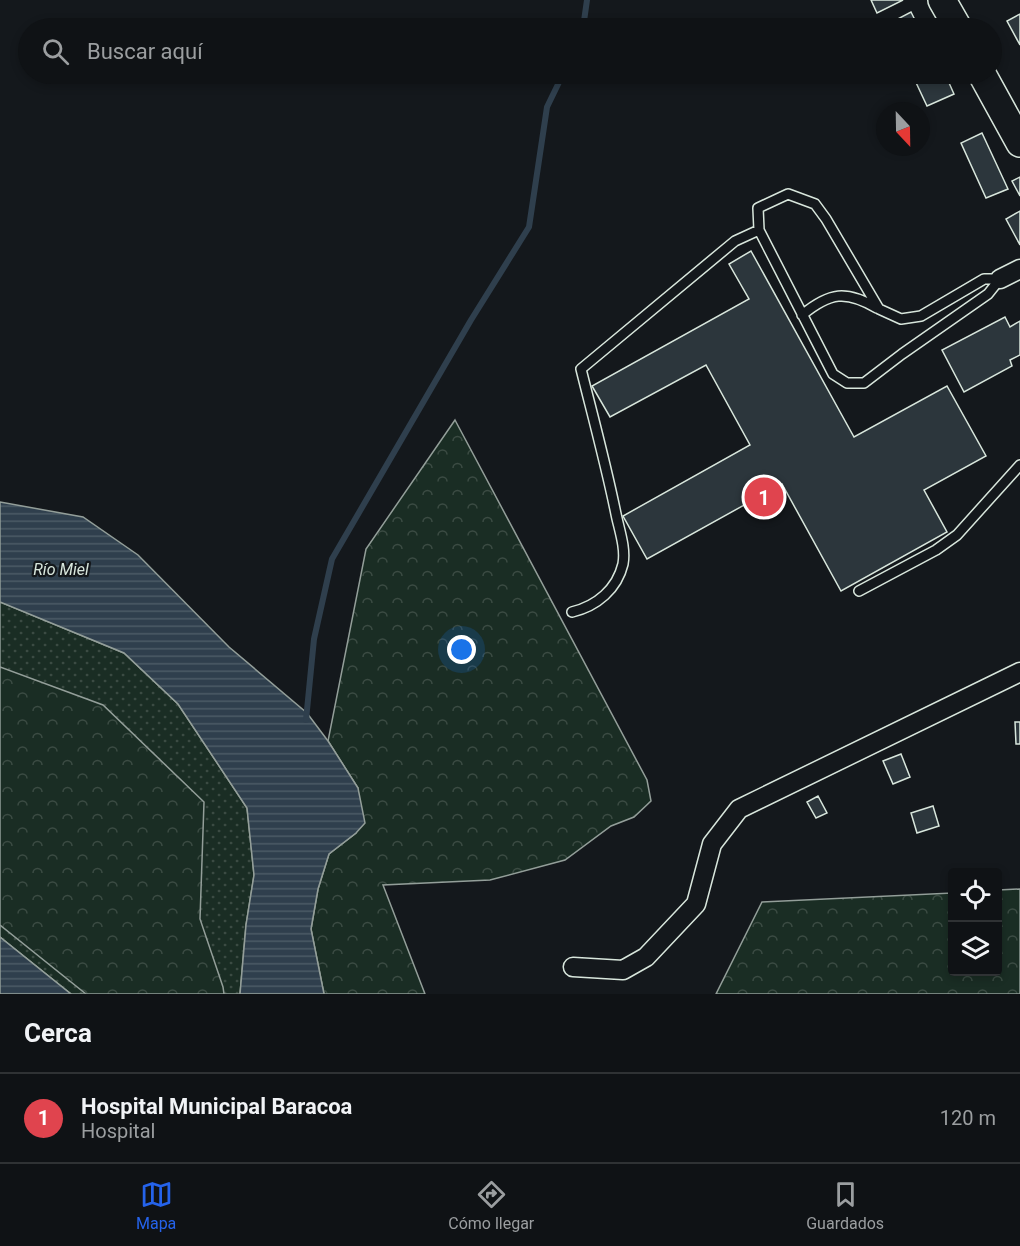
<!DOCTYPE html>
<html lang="es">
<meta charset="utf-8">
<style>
:root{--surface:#0f1215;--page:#181b1e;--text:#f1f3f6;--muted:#9b9ea0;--line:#2f3234;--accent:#2563eb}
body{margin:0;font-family:Roboto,sans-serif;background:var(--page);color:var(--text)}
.controls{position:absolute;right:18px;bottom:18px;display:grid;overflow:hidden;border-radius:6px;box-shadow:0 3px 9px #0003}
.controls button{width:54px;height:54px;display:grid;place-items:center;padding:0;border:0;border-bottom:2px solid var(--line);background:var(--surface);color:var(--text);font:30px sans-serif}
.compass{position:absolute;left:876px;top:102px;width:54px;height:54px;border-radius:50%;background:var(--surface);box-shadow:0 3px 9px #0003;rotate:158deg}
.you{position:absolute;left:462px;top:650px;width:21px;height:21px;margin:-15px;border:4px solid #fff;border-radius:50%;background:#1a73e8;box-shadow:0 0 0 9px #1a73e833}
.badge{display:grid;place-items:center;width:39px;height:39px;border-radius:50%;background:var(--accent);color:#fff;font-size:20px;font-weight:700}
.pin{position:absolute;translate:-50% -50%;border:3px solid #fff;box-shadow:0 2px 6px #0006}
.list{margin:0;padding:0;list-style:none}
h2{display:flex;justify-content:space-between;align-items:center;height:78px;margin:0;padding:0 24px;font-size:26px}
h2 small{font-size:20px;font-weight:400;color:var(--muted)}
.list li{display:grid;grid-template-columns:39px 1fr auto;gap:18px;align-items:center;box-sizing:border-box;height:90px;padding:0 24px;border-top:2px solid var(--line)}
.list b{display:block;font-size:22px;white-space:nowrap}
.list p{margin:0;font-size:20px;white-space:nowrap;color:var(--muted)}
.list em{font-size:20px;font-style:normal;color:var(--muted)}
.icon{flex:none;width:33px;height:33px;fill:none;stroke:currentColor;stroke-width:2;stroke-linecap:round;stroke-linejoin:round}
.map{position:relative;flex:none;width:1020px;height:994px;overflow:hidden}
.search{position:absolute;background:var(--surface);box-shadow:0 3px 9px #0003;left:18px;right:18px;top:18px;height:66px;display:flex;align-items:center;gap:15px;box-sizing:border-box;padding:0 21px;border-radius:33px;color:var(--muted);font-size:22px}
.sheet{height:168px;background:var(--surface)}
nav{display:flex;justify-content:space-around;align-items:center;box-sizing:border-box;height:84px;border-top:2px solid var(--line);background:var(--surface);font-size:16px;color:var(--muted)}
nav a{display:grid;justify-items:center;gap:3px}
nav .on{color:var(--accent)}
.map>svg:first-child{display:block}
.grass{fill:url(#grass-dots);stroke:#939e99;stroke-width:1.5}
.forest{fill:url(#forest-crowns);stroke:#939e99;stroke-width:1.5}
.water{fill:url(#water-rules);stroke:#939e99;stroke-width:1.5}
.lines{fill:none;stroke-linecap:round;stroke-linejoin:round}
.stream{stroke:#2f3f4d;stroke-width:6}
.building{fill:#2c363c;stroke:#d8e6dc;stroke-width:1.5}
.lane-casing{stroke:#d8e6dc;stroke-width:12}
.street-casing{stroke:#d8e6dc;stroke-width:21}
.primary-casing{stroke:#d8e6dc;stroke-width:30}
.lane{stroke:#14181c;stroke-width:9}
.street{stroke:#14181c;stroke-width:18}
.primary{stroke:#14181c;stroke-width:27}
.labels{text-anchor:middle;stroke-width:4.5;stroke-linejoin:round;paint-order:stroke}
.water-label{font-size:16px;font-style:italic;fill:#d8e6dc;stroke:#14181c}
</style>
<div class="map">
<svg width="1020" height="994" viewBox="0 0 1020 994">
<defs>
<pattern id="grass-dots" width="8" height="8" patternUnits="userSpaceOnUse" patternTransform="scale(1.5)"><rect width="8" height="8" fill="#1a2d24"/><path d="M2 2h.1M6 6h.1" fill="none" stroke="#3b4b43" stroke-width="1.8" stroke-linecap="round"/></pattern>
<pattern id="forest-crowns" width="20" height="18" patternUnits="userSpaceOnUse" patternTransform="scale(1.5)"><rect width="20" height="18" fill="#1a2d24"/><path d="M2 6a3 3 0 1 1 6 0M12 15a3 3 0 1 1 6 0" fill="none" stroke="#3b4b43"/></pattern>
<pattern id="water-rules" width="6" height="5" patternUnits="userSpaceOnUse" patternTransform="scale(1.5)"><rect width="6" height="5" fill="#2f3f4d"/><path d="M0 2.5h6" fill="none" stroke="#4c5b66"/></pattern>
</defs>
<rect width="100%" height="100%" fill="#14181c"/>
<path class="grass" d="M0,602L124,653L178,704L247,808L254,875L246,925L240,994H71L0,937Z"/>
<path class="forest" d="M455,420L647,780L651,801L634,817L611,826L565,860L490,880L383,885L425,994H324L311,929L318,889L329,854L356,833L358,788L328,741L366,549Z
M0,667L103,705L204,802L200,919L223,987L224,994H86L0,925Z
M1020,889V994H716L762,902L952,893V972H998V890Z"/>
<path class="water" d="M0,502L83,517L138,555L229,647L307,713L328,741L358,788L365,823L356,833L329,854L318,889L311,929L324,994H240L246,925L254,875L247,808L178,704L124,653L0,602Z
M0,937L71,994H0Z"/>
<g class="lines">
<path class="stream" d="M583,28L587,0
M306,720L314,639L332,559L471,320L529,227L547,107L563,74"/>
</g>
<path class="building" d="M871,0H903L877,13Z
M911,12L919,28H887L886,25Z
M1020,14V45L1007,21Z
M912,74H945L954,94L927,106Z
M982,133L1008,189L986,198L961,143Z
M1020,177V196L1012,181Z
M1020,211V245L1006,219Z
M751,251L854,437L947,386L986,456L924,490L947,532L841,591L782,484L647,559L623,516L750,445L706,365L610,417L592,386L749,299L729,264Z
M1005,317L1010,327L1020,321V355L1010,360L1012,366L964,392L942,350Z
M1015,722H1020V744H1016Z
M901,754L910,777L893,784L883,761Z
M818,796L827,813L816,818L807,802Z
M933,806L939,826L917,833L911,813Z"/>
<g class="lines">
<g class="lane-casing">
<path id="lane" d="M788,194L815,204L826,219L879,309L901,319L921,316L984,279H1000L988,294L902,354L864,383H847L833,374L759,230L758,208Z
M802,315C830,292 846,290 877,308
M859,591L936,550L957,535L1020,465
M572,612C597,606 617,589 623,564C626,548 619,529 616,514C606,465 593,417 581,369L735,241L759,230"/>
</g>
<g class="street-casing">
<path id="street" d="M1000,279L1020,269
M573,967L623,970L646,957L696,904L712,844L739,809L1020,672"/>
</g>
<g class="primary-casing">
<path id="primary" d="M942,0L958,28
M982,74L1020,143"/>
</g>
<use href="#lane" class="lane"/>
<use href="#street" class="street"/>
<use href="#primary" class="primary"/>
</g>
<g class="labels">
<g class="water-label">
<text x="61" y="575">Río Miel</text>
</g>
</g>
</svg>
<div class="controls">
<button><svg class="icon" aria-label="locate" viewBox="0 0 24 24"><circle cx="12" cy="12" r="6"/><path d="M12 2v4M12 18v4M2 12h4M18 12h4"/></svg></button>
<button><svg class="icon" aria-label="layers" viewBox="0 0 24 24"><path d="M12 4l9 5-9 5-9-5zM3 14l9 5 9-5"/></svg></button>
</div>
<svg class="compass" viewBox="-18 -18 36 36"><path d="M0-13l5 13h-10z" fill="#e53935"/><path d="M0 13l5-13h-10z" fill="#9b9ea0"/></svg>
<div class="you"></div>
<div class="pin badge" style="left:764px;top:497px;background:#e0444e">1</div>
<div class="search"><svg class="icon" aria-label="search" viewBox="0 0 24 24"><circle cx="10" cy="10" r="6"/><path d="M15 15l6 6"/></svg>Buscar aquí</div>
</div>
<section class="sheet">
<h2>Cerca<small></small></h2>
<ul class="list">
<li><span class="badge" style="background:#e0444e">1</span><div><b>Hospital Municipal Baracoa</b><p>Hospital</p></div><em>120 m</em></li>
</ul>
</section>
<nav>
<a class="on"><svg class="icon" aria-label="map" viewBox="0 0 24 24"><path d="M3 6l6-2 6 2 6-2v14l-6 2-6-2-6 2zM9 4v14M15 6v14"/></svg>Mapa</a>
<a><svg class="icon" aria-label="directions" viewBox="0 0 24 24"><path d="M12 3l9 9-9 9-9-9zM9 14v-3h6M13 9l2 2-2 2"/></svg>Cómo llegar</a>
<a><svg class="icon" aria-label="saved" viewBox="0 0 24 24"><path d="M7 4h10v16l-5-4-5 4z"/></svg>Guardados</a>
</nav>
